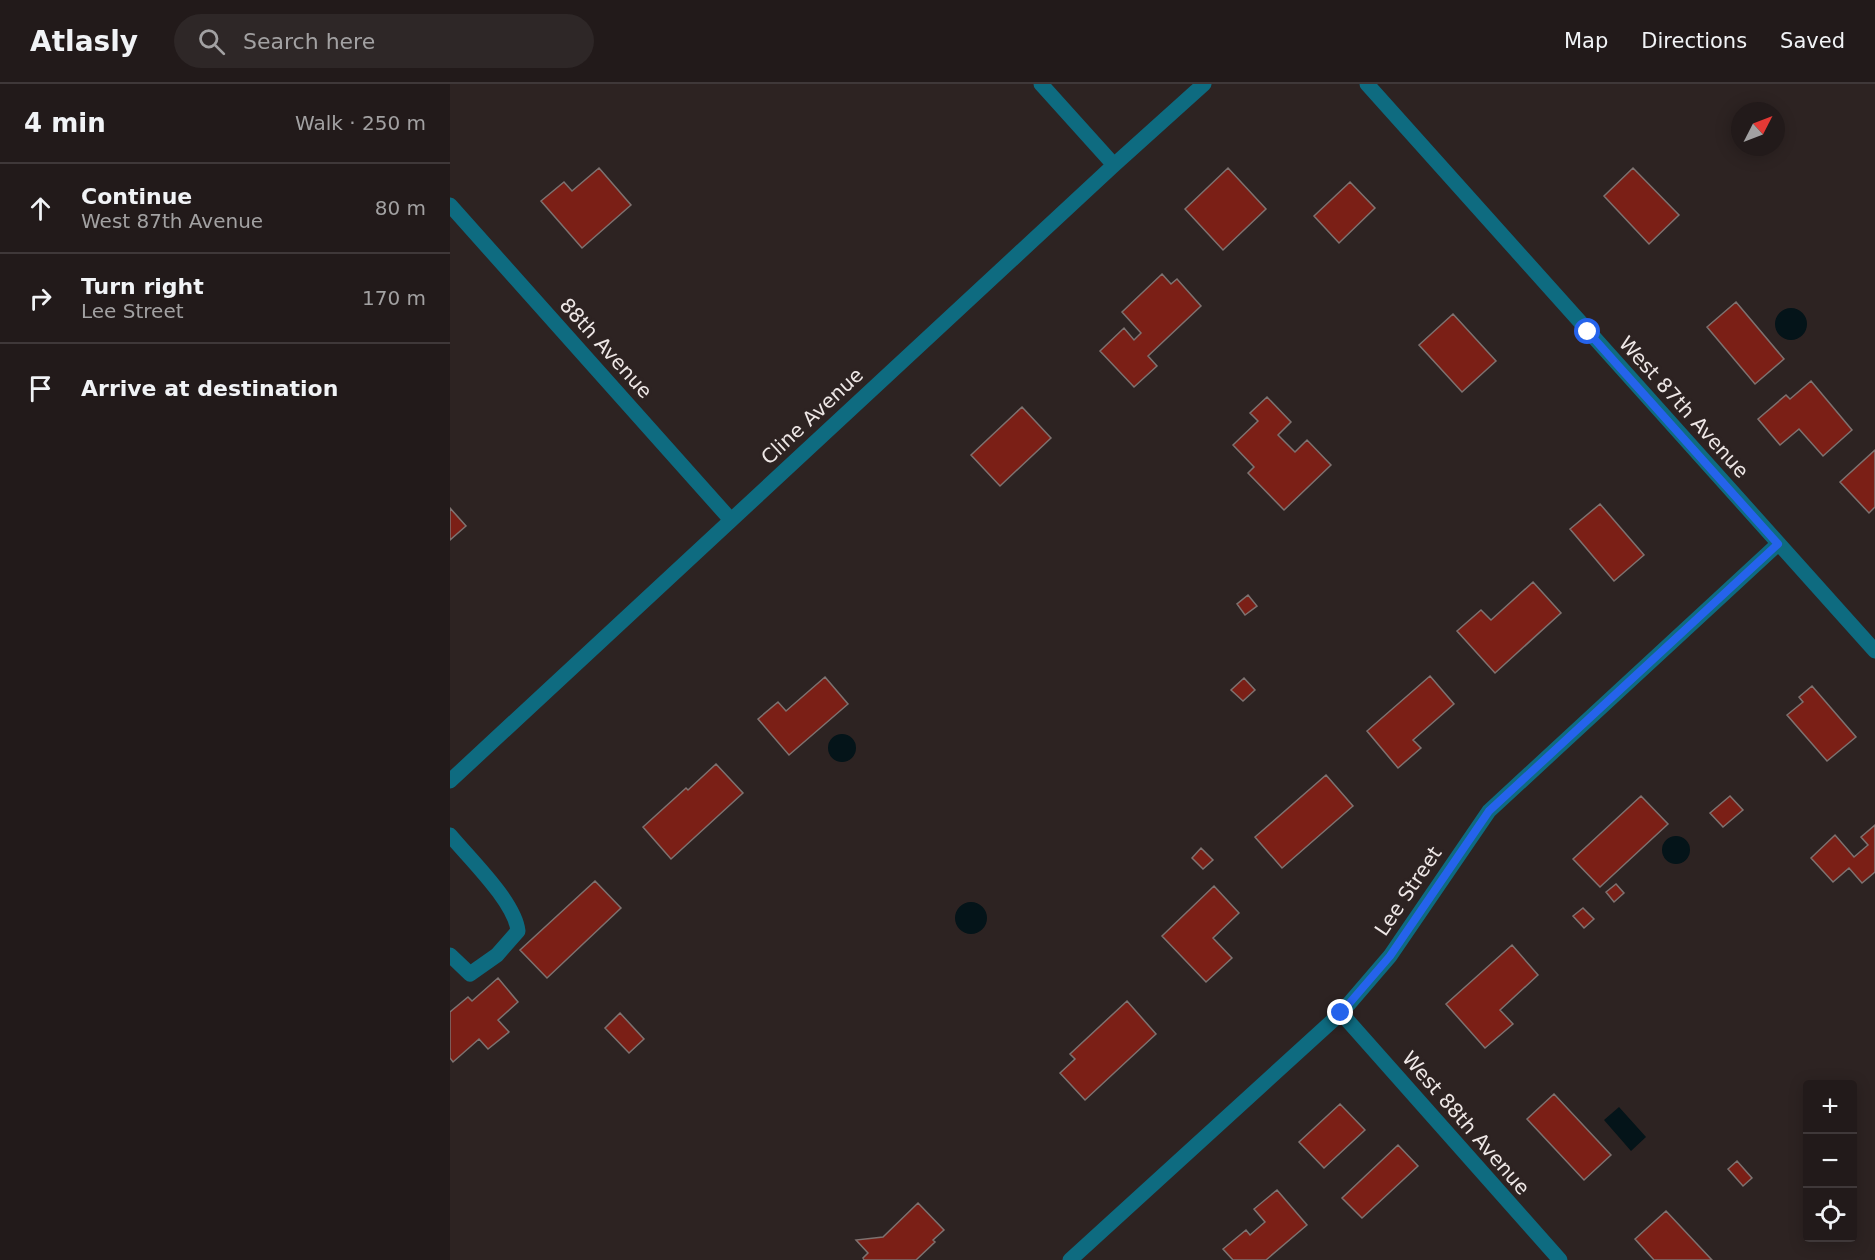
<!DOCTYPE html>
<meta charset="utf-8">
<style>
:root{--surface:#221a1a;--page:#2e2727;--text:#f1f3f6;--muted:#a2a1a2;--line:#3f3839}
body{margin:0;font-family:"DejaVu Sans",sans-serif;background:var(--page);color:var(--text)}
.controls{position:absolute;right:18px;bottom:18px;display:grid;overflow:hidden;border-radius:6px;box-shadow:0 3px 15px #0003}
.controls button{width:54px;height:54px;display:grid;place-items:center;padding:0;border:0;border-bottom:2px solid var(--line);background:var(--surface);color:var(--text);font:30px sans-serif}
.compass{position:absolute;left:1281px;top:18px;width:54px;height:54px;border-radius:50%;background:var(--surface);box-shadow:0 3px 15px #0003;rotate:48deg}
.stop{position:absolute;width:18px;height:18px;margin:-14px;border:4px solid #2563eb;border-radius:50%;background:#fff}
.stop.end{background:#2563eb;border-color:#fff;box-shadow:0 2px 6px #0008}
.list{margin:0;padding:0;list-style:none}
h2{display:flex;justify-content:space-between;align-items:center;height:78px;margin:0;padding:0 24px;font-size:26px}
h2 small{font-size:20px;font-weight:400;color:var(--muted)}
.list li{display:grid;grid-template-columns:39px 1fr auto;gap:18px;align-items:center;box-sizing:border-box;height:90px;padding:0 24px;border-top:2px solid var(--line)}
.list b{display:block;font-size:22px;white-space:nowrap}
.list p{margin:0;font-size:20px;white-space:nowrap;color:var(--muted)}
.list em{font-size:20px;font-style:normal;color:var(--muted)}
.icon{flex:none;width:33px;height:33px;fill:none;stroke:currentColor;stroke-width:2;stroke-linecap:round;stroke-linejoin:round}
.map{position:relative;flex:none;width:1425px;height:1176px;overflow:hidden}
header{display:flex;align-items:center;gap:36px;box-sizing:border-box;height:84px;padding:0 30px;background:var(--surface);border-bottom:2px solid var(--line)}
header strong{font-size:28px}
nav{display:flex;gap:33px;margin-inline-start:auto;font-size:21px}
.search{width:420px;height:54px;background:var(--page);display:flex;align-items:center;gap:15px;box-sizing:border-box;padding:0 21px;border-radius:33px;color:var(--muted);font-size:22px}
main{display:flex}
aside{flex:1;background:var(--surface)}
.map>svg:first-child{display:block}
.water{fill:#041419}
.building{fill:#7b1f16;stroke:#7e7270;stroke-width:1.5}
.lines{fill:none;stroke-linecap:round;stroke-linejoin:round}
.minor{stroke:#0e6b80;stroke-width:15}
.route{stroke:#2563eb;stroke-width:8}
.labels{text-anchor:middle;stroke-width:6;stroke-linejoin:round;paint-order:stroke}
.street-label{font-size:20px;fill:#eee7e6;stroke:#2d2322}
</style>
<header>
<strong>Atlasly</strong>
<div class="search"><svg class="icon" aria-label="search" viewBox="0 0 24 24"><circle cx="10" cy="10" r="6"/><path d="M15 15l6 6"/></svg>Search here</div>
<nav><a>Map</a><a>Directions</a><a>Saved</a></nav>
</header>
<main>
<aside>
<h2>4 min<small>Walk · 250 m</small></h2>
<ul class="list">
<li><svg class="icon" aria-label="ahead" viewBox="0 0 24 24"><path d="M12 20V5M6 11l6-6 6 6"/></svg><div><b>Continue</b><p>West 87th Avenue</p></div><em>80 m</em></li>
<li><svg class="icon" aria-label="right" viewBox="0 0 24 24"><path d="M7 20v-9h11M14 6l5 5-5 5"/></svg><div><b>Turn right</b><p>Lee Street</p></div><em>170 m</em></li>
<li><svg class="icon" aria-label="arrive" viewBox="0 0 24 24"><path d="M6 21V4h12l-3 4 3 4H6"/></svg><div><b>Arrive at destination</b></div></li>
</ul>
</aside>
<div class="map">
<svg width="1425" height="1176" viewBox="0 0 1425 1176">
<rect width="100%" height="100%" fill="#2d2322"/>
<path class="water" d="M1325 240a16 16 0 1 1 32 0a16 16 0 1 1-32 0Z
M378 664a14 14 0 1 1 28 0a14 14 0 1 1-28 0Z
M1212 766a14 14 0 1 1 28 0a14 14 0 1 1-28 0Z
M505 834a16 16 0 1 1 32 0a16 16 0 1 1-32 0Z
M1169,1023L1196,1053L1181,1067L1154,1036Z"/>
<path class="building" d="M149,84L181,121L132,164L91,117L114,98L122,107Z
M778,84L816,125L773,166L735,125Z
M1183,84L1229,131L1199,160L1154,112Z
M900,98L925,124L889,159L864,132Z
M712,190L721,200L727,195L751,222L698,272L707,282L684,303L650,267L674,244L684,256L691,249L672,228Z
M1286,218L1334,275L1305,300L1257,243Z
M1003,230L1046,277L1012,308L969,261Z
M1361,297L1402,346L1373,372L1349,345L1330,361L1308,335L1336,311L1340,315Z
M817,313L841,338L828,351L845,368L857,356L881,381L834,426L798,389L804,383L783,361L808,337L800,329Z
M572,323L601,354L550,402L521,371Z
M1425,366V423L1419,429L1390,398Z
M1150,420L1194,471L1164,497L1120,445Z
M0,424L16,442L0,456Z
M1083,498L1111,529L1045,589L1007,547L1031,526L1041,536Z
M798,511L807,522L795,531L787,520Z
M980,592L1004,620L963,656L971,664L948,684L917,647Z
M375,593L398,620L339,671L308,635L328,618L336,627Z
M794,594L805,606L793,617L781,606Z
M1362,602L1406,653L1377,677L1337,631L1353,618L1349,613Z
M266,680L293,709L221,775L193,743L236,704L238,706Z
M876,691L903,722L832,784L805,753Z
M1191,712L1218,740L1150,803L1123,775Z
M1280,712L1293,726L1273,743L1260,729Z
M1425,741V788L1412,799L1399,784L1383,798L1361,774L1385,751L1404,773L1418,761L1411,753Z
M751,764L763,776L753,785L742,774Z
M145,797L171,824L97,894L70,866Z
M1166,800L1174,809L1164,818L1156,808Z
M764,802L789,829L763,854L782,874L756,898L712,852Z
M1133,824L1144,835L1134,844L1123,832Z
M1062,861L1088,891L1050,926L1063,940L1035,964L996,920Z
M48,894L68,918L48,936L59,948L38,965L29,955L3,978L0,974V928L18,913L22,917Z
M677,917L706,950L635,1016L610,989L625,975L620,970Z
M170,929L194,955L179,969L155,944Z
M1104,1010L1161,1071L1134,1096L1077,1035Z
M890,1020L915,1046L874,1084L849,1058Z
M948,1061L968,1082L912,1134L892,1114Z
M1287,1077L1302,1094L1293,1102L1278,1085Z
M827,1106L857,1141L816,1176H783L773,1165L796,1146L800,1151L815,1138L804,1125Z
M468,1119L494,1146L483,1156L485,1158L466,1176H414L413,1174L418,1169L406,1156L433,1153Z
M1216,1127L1262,1176H1204L1185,1155Z"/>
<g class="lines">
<path class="minor" d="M591,0L664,81
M917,0L1425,567
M0,121L281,436
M0,697L664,81L754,0
M0,751C20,775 65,818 68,847L47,871L20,890L0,871
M891,929L1110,1176
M620,1176L891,929L940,872L1039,727L1328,460"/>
</g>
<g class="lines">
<path class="route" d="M891,929L940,872L1039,727L1328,460L1138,248"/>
</g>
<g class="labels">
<g class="street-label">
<text transform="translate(156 264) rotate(48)" y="7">88th Avenue</text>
<text transform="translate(1234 323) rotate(48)" y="7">West 87th Avenue</text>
<text transform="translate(362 332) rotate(-43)" y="7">Cline Avenue</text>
<text transform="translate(958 807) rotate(-56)" y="7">Lee Street</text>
<text transform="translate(1016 1039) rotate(49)" y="7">West 88th Avenue</text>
</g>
</g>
</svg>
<div class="controls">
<button>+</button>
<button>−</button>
<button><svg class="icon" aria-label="locate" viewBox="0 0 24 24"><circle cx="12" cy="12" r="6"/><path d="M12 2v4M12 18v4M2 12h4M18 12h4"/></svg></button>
</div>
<svg class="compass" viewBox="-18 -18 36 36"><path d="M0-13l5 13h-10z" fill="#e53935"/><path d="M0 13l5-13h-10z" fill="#a2a1a2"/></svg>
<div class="stop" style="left:1138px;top:248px"></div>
<div class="stop end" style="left:891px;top:929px"></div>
</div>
</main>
